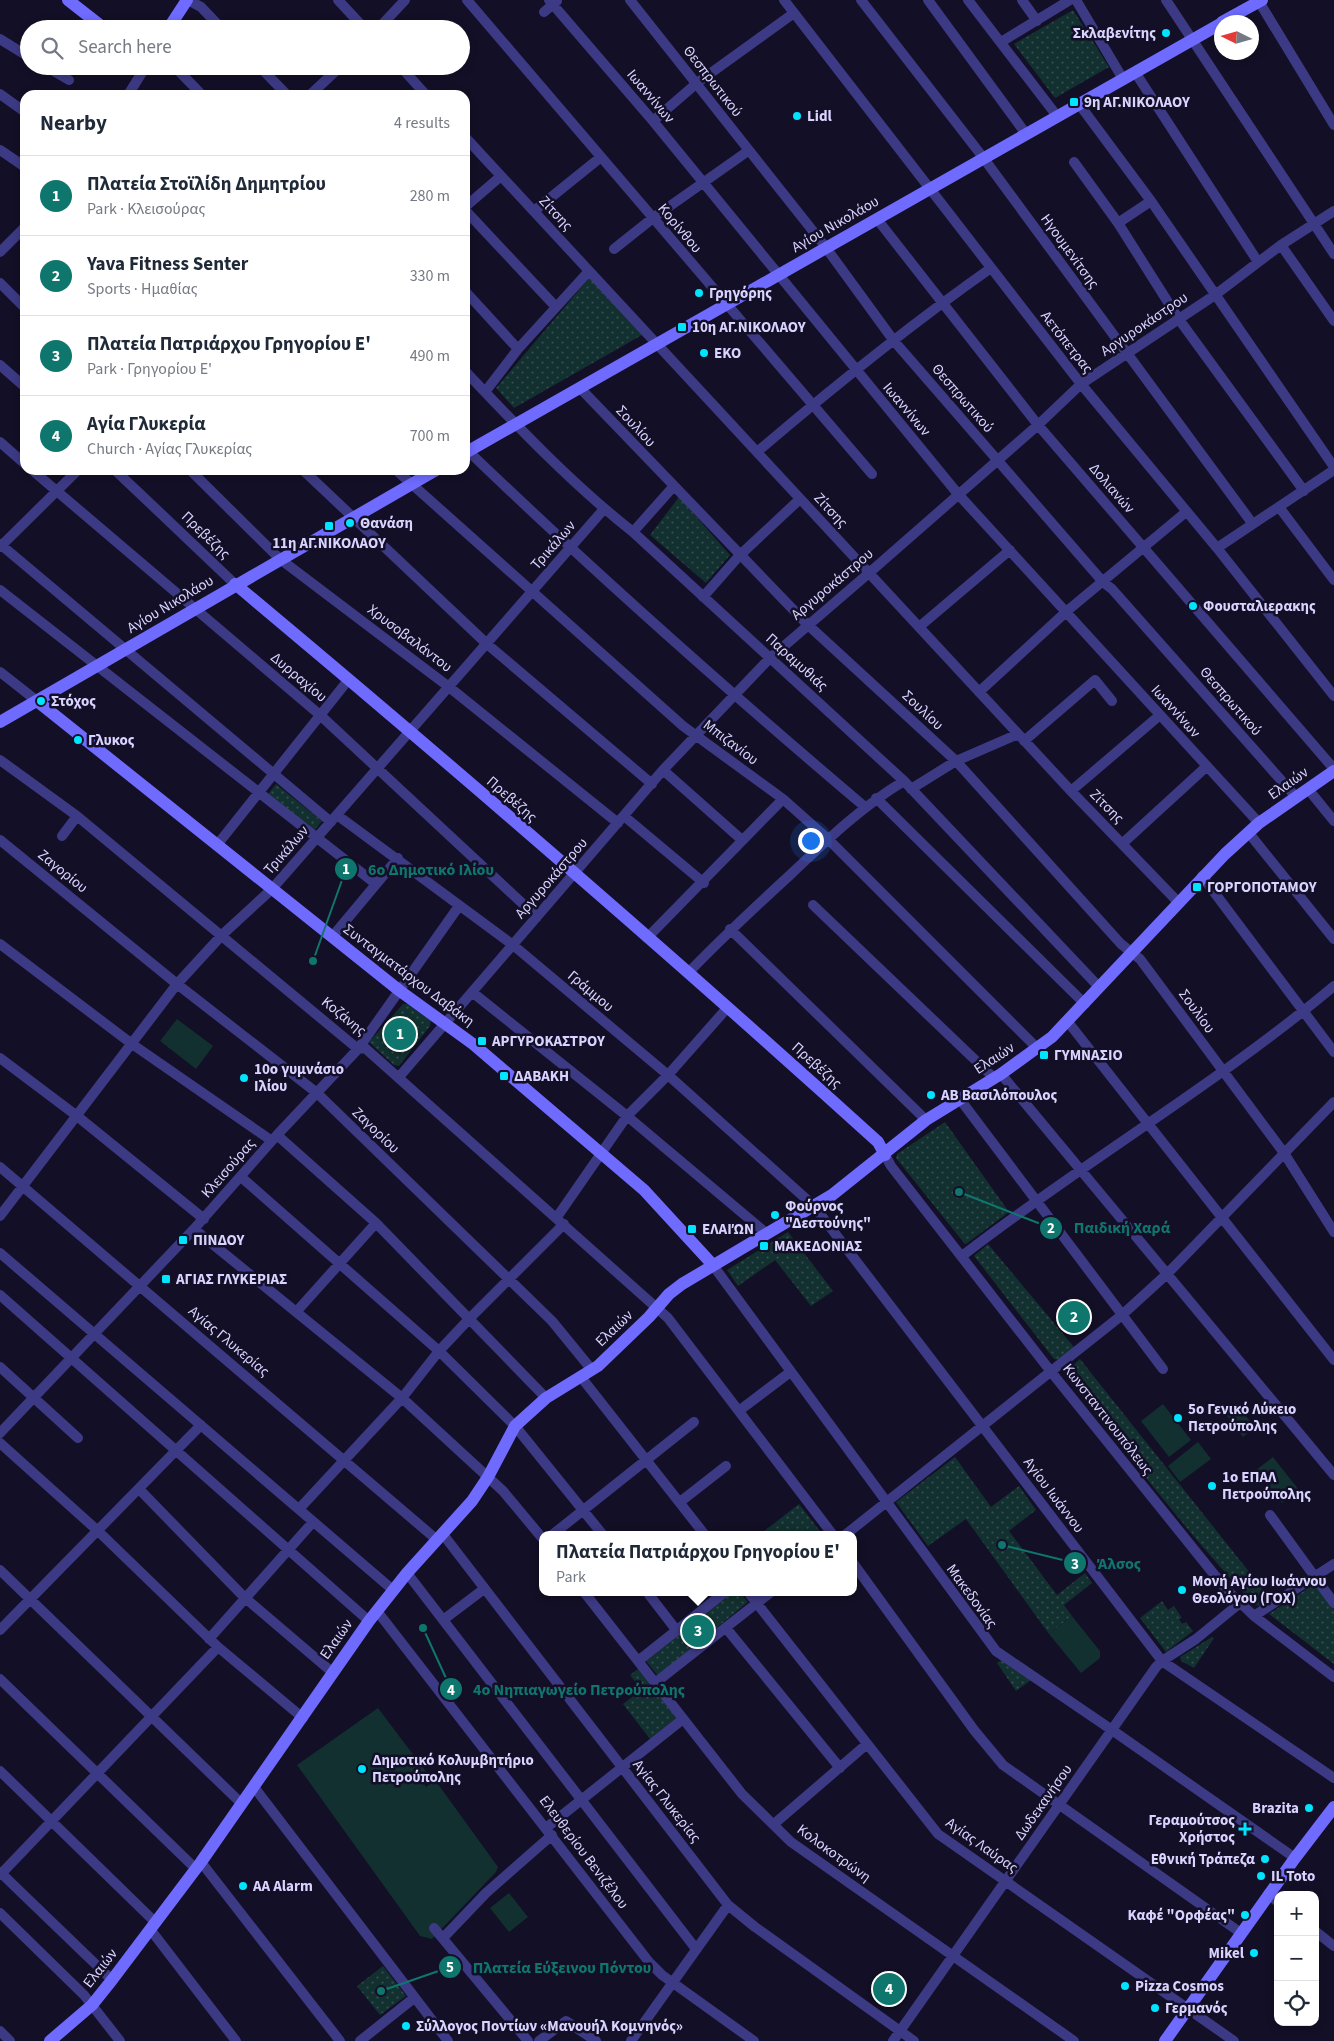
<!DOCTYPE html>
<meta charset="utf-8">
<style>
:root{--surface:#fff;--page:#f6f6f7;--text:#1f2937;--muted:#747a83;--line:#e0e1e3;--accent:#0f766e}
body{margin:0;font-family:"Source Sans 3",sans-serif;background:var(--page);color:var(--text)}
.controls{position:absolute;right:15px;bottom:15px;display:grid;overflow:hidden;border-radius:10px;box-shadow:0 2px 8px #0003}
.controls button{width:45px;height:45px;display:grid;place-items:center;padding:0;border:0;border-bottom:1px solid var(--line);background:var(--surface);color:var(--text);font:25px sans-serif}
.compass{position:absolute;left:1214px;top:15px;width:45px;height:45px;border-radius:50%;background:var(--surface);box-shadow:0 2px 8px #0003;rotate:275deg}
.you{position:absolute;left:810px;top:840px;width:18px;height:18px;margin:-12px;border:4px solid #fff;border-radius:50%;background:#1a73e8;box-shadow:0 0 0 8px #1a73e833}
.badge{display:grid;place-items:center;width:32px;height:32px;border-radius:50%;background:var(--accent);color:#fff;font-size:16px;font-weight:700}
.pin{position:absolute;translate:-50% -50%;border:2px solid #fff;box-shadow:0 1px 5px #0006}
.popup{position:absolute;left:539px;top:1531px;width:318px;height:65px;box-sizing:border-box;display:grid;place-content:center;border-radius:10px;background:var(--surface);filter:drop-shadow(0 1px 4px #0005);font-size:16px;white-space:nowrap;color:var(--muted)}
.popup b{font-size:19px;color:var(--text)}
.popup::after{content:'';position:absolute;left:50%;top:100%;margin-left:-10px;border:10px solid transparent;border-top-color:var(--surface)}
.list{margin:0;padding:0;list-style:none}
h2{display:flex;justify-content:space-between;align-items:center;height:65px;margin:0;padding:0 20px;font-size:21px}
h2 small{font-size:16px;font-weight:400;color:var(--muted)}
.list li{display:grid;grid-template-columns:32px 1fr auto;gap:15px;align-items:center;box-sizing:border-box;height:80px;padding:0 20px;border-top:1px solid var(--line)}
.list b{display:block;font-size:19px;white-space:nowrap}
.list p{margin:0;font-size:16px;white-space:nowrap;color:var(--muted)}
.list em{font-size:16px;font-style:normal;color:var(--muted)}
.icon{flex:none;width:28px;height:28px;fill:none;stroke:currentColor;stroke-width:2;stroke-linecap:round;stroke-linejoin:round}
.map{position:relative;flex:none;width:1334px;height:2041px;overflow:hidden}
.search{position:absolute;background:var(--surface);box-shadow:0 2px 8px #0003;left:20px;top:20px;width:450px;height:55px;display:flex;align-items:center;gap:12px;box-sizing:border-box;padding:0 18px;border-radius:28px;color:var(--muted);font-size:19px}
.panel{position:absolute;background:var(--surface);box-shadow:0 2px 8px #0003;left:20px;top:90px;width:450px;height:385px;border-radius:15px}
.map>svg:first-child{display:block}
.grass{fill:url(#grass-dots)}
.garden{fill:#12302f}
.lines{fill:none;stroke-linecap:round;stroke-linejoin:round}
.street{stroke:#3d3a85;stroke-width:10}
.secondary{stroke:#6f6bff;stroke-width:12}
.poi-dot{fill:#00e5ff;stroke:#130f26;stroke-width:2}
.labels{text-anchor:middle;stroke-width:5;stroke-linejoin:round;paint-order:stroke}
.poi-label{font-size:15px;font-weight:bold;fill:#d9d4ff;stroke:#130f26;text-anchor:start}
.street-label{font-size:15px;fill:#d9d4ff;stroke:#130f26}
.leader{fill:none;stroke:#0f766e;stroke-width:2}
.callout-dot{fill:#0f766e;stroke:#130f26;stroke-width:2}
.mark-label{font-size:15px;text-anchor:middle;font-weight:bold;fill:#fff}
.callout-label{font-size:16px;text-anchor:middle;font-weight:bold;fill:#0f766e;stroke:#130f26;stroke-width:5;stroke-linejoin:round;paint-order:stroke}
</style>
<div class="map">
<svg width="1334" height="2041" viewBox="0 0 1334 2041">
<defs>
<pattern id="grass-dots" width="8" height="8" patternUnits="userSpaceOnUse" patternTransform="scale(1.25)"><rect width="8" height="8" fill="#12302f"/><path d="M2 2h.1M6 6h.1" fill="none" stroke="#344d4e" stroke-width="1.8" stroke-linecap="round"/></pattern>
</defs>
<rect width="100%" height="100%" fill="#130f26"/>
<path class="grass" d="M1073,10L1109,67L1055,98L1014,44Z
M590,277L642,335L514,408L496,388Z
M679,497L730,555L706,583L650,535Z
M276,784L322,821L314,831L268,794Z
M403,1004H407L431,1021L430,1026L399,1066L394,1065L369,1042Z
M945,1122L1009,1212L966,1244L964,1243L896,1158L897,1154Z
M788,1232L833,1291L811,1306L775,1260L738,1286L727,1270Z
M988,1244L1074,1347L1059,1360L1054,1359L974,1256Z
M1080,1359L1258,1583L1270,1601L1261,1606L1255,1605C1187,1533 1127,1454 1067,1376L1069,1369Z
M955,1457L991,1507L1019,1486L1036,1510L1009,1531L1057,1595L1085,1573L1092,1583L1064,1605L1072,1616L1049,1634L966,1519L928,1546L896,1502Z
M799,1504L823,1535H759Z
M1316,1583L1334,1609V1664L1269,1614Z
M733,1592H740L748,1602L658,1676L646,1661Z
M1162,1601L1168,1610L1174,1606L1182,1618L1179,1619L1182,1624L1186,1622L1193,1631L1166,1652L1140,1618Z
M1212,1637L1214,1638L1194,1668L1181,1661L1180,1657Z
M1001,1660L1031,1680L1016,1691L997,1663Z
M638,1669L677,1717L650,1739L623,1704L641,1690L630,1675Z
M383,1966L406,1996L380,2015L357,1986Z"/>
<path class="garden" d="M177,1019L213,1046L196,1069L160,1041Z
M1163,1404L1191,1440L1169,1457L1141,1421Z
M1236,1404L1255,1427L1243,1437L1225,1413Z
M1198,1442L1211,1459L1180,1482L1168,1466Z
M1273,1457L1299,1490L1282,1503L1256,1470Z
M1072,1616L1100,1651V1658L1081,1673L1049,1634Z
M378,1708L427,1773L421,1779L426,1787L435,1780L498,1867L496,1872L432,1939L420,1936L297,1765Z
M509,1893L528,1917L509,1932L490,1908Z"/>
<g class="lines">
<path class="street" d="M188,0L201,7L222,29
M338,0L365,29
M467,0L872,474
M549,0L653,121L958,494L1259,823
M630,0L824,245L894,341L1103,582L1112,589L1296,797
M784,0L1081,384L1217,548L1334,696
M861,0L982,156L1252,523
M928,0L1026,134
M968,0L1057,116
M1022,0L1037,21
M1076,0L1123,79
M1166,0L1334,254
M1258,0L1334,125
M544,12L557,1
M378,29L405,0
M0,39L29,57
M1001,42L1070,0
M45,66L69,80
M174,66L202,95
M259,66L287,95
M400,66L426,95
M1135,72L1258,262
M0,94L25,112
M128,95L146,66
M310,95L341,66
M1079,104L1151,201L1334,467
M653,121L697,83L794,13
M465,137L1071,791L1178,902
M0,150L25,167
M1074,162L1118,223L1178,318L1304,491
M465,207L501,176
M465,210L556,307
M534,211L601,157
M877,219L1038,425L1334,769
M1118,223L1151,201
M1281,245L1334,321
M614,249L653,218L748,151
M0,252L25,227
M0,283L25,308
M465,291L518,349
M0,365L25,387
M465,371C518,427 572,484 633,532L904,781L1099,987
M580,388L807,624L956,761L1121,944L1140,959L1284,1153L1334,1232
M485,392L518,349L589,271
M0,442L25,464
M465,448C594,572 728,691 865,807
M757,452C832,388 910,325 991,268
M32,470L320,715L537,917
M115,470L235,584
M190,470L280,559L449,687L618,823
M303,470L487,644L652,784
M396,470L683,726L783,799L828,839L1037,1048
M1279,507L1334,580
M633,532L673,487
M0,544L331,822
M0,547L78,470
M1217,548L1334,470
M0,590L376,884
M703,597L739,556L800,499
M919,627L1010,550
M0,672L37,701
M979,692L1067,611L1186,512
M1024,741L1095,680L1112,701
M0,760L77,816L358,1049L365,1048L668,1318L833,1535
M663,770L742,840
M911,789L956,761L1018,734
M1308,789L1334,821
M1071,791L1160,715
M876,798L1085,1004
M337,815L513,945L668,1075L814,1206L1162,1661L1334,1778
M624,816L704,883
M1248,832L1334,939
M62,836L77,816
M0,840L177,984L317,1093L552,1321L592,1370
M1123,843L1206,767
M217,845L349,679
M1202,876L1334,1052
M813,905L994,1078
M730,929L926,1120
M332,937L398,858
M647,938L783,799
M0,944L132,1044L272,1141
M688,973C721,939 755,907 790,875C826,841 861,807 904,781
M472,992L627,1116L766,1233
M1068,1022L1334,1360
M0,1058L77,1116L204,1219
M1001,1074L1334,1475
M399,1077L663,770L769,659L869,573L1038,425L1081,384L1215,295L1281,245L1334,211
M959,1098L1163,1369
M277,1135L376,1223L546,1398
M885,1155L891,1166L1052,1373L1225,1588L1254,1616L1334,1677
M0,1167L436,1539
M241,1177L439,1351L515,1426L603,1535
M0,1216L177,984L222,935L272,889L604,509
M557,1217L627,1116L668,1075L728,1007
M194,1229L402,1398L503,1491L543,1539
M0,1253L393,1590
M962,1256C1083,1162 1216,1085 1334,986
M712,1264L996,1651L1112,1730L1295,1858
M0,1295L369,1621
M297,1311L376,1223
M0,1367L78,1438
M581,1377L705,1535
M740,1410L789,1373
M0,1433L194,1229L277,1135L358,1049L459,906
M0,1443L98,1531L218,1647L303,1718
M139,1489L244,1597L332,1672
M680,1502L726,1466
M299,1509L402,1398L439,1351L470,1318L564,1224
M1270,1515L1334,1603
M442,1533L728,1905L755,1927L914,2041
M552,1535L694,1422
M845,1535L1122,1315L1167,1274L1334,1102
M853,1563L974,1730L1003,1765L1241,1933
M0,1570L241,1803
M407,1573L696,1949
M584,1592L742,1794L791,1842L1074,2041
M647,1592L677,1631
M748,1592L938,1834L1234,2041
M377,1611L649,1962L662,1975L754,2041
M1254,1616L1334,1564
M443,1620L484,1589
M726,1628L840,1768
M0,1630L201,1425
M209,1639L313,1522
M638,1661L725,1592
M0,1679L196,1869
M655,1683L771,1592
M0,1771L155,1922
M254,1787L448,2041
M774,1824L867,1744
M546,1828L683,1719
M201,1862L340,2041
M0,1872L112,1980
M0,1875L218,1647
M1268,1894L1278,1902
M0,1913L84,1995L120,2041
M434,1928L528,2041
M150,1929L236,2041
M1315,1931L1334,1946
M443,1938L486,1893L552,1835
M0,2031L10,2041
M360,2041L414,1998
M539,2041L566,2021L596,2041
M631,2041L728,1905
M893,2041L1156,1667L1162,1661L1196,1639L1240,1603"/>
<path class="secondary" d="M68,0L105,29
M1222,22L1262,0
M168,29L187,0
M465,453L1222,23
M235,584C453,766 668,952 878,1142L885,1155
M37,701L400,991L473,1044L644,1190L712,1264
M0,722L436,470
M50,2041L92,2005L112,1980L201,1862L369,1621L407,1573L472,1501L488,1477L515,1426L546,1398L598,1366L649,1317L669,1294L682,1284L832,1195L926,1120L1001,1074L1052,1037L1225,854L1259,823L1334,771
M1165,2041L1295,1858L1334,1807"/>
</g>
<g class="poi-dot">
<circle cx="1166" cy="33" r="5"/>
<rect x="1069" y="97" width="10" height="10" rx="2.5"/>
<circle cx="797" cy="116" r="5"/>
<circle cx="699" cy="293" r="5"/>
<rect x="677" y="322" width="10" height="10" rx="2.5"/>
<circle cx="704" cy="353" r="5"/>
<circle cx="350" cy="523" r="5"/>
<rect x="324" y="521" width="10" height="10" rx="2.5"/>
<circle cx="1193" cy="606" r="5"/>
<circle cx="41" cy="701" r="5"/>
<circle cx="78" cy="740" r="5"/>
<rect x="1192" y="882" width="10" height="10" rx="2.5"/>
<rect x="477" y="1036" width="10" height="10" rx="2.5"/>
<rect x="1039" y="1050" width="10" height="10" rx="2.5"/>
<rect x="499" y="1071" width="10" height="10" rx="2.5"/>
<circle cx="244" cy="1078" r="5"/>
<circle cx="931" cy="1095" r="5"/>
<circle cx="775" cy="1215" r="5"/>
<rect x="687" y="1224" width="10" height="10" rx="2.5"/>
<rect x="178" y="1235" width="10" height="10" rx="2.5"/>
<rect x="759" y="1241" width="10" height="10" rx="2.5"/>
<rect x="161" y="1274" width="10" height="10" rx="2.5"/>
<circle cx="1178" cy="1418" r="5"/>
<circle cx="1212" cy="1486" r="5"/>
<circle cx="1182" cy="1590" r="5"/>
<circle cx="362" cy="1769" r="5"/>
<circle cx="1309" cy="1808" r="5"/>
<path d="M1242.5 1821.5h5v5h5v5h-5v5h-5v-5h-5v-5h5z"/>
<circle cx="1265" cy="1859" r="5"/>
<circle cx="1261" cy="1876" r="5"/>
<circle cx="243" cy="1886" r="5"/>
<circle cx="1245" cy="1915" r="5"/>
<circle cx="1254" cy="1953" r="5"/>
<circle cx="1125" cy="1986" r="5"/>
<circle cx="1155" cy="2008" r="5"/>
<circle cx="406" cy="2026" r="5"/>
</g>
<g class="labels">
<g class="poi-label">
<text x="1156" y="38" text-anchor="end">Σκλαβενίτης</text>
<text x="1084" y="107">9η ΑΓ.ΝΙΚΟΛΑΟΥ</text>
<text x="807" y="121">Lidl</text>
<text x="709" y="298">Γρηγόρης</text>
<text x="692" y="332">10η ΑΓ.ΝΙΚΟΛΑΟΥ</text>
<text x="714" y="358">EKO</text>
<text x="360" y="528">Θανάση</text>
<text x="329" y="548" text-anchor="middle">11η ΑΓ.ΝΙΚΟΛΑΟΥ</text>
<text x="1203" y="611">Φουσταλιερακης</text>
<text x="51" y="706">Στόχος</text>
<text x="88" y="745">Γλυκος</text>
<text x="1207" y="892">ΓΟΡΓΟΠΟΤΑΜΟΥ</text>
<text x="492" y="1046">ΑΡΓΥΡΟΚΑΣΤΡΟΥ</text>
<text x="1054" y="1060">ΓΥΜΝΑΣΙΟ</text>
<text x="254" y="1074">10ο γυμνάσιο<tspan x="254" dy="17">Ιλίου</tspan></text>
<text x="514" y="1081">ΔΑΒΑΚΗ</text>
<text x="941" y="1100">ΑΒ Βασιλόπουλος</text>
<text x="785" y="1211">Φούρνος<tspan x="785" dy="17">"Δεστούνης"</tspan></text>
<text x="702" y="1234">ΕΛΑΙΏΝ</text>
<text x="193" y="1245">ΠΙΝΔΟΥ</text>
<text x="774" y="1251">ΜΑΚΕΔΟΝΙΑΣ</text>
<text x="176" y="1284">ΑΓΙΑΣ ΓΛΥΚΕΡΙΑΣ</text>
<text x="1188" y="1414">5ο Γενικό Λύκειο<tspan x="1188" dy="17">Πετρούπολης</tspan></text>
<text x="1222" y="1482">1ο ΕΠΑΛ<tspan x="1222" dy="17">Πετρούπολης</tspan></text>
<text x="1192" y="1586">Μονή Αγίου Ιωάννου<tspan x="1192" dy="17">Θεολόγου (ΓΟΧ)</tspan></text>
<text x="372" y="1765">Δημοτικό Κολυμβητήριο<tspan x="372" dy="17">Πετρούπολης</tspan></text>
<text x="1299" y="1813" text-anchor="end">Brazita</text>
<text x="1235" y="1825" text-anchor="end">Γεραμούτσος<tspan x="1235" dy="17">Χρήστος</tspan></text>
<text x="1255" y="1864" text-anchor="end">Εθνική Τράπεζα</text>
<text x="1271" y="1881">IL Toto</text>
<text x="253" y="1891">AA Alarm</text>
<text x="1235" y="1920" text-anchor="end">Καφέ "Ορφέας"</text>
<text x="1244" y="1958" text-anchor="end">Mikel</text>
<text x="1135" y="1991">Pizza Cosmos</text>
<text x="1165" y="2013">Γερμανός</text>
<text x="416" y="2031">Σύλλογος Ποντίων «Μανουήλ Κομνηνός»</text>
</g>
<g class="street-label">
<text transform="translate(713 81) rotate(52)" y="5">Θεσπρωτικού</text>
<text transform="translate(651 96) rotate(50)" y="5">Ιωαννίνων</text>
<text transform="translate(556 213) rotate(47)" y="5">Ζίτσης</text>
<text transform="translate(835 224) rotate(-30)" y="5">Αγίου Νικολάου</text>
<text transform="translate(680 228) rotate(50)" y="5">Κορίνθου</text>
<text transform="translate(1070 251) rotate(54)" y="5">Ηγουμενίτσης</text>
<text transform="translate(1144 324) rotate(-34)" y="5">Αργυροκάστρου</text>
<text transform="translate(1067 342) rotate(52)" y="5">Αετόπετρας</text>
<text transform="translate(963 398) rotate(49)" y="5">Θεσπρωτικού</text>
<text transform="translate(907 409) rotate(50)" y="5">Ιωαννίνων</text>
<text transform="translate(636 426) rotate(47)" y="5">Σουλίου</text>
<text transform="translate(1112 488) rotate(49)" y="5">Δολιανών</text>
<text transform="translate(831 510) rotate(47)" y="5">Ζίτσης</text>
<text transform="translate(206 535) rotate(44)" y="5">Πρεβέζης</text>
<text transform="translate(553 545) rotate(-49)" y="5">Τρικάλων</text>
<text transform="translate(832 584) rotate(-40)" y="5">Αργυροκάστρου</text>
<text transform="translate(170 604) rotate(-31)" y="5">Αγίου Νικολάου</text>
<text transform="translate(410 638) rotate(37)" y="5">Χρυσοβαλάντου</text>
<text transform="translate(797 662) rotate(42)" y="5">Παραμυθιάς</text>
<text transform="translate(299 677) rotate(40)" y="5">Δυρραχίου</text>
<text transform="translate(1231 701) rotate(49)" y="5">Θεσπρωτικού</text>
<text transform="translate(923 710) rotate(43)" y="5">Σουλίου</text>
<text transform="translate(1176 711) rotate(48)" y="5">Ιωαννίνων</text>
<text transform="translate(731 742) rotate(37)" y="5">Μπιζανίου</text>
<text transform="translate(1288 783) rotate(-35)" y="5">Ελαιών</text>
<text transform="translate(512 799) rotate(41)" y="5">Πρεβέζης</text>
<text transform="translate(1107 806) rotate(45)" y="5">Ζίτσης</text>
<text transform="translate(286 850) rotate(-49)" y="5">Τρικάλων</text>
<text transform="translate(63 871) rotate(39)" y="5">Ζαγορίου</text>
<text transform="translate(551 878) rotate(-49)" y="5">Αργυροκάστρου</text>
<text transform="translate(409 975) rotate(37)" y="5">Συνταγματάρχου Δαβάκη</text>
<text transform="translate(591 991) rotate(40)" y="5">Γράμμου</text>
<text transform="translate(1197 1011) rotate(54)" y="5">Σουλίου</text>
<text transform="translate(344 1016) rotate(39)" y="5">Κοζάνης</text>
<text transform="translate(994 1058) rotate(-33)" y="5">Ελαιών</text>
<text transform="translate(817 1065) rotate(42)" y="5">Πρεβέζης</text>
<text transform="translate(376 1130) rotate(44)" y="5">Ζαγορίου</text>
<text transform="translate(228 1168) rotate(-49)" y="5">Κλεισούρας</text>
<text transform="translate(614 1328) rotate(-44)" y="5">Ελαιών</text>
<text transform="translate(229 1341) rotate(40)" y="5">Αγίας Γλυκερίας</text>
<text transform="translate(1108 1419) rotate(52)" y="5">Κωνσταντινουπόλεως</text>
<text transform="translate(1054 1495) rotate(53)" y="5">Αγίου Ιωάννου</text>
<text transform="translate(972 1596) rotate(54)" y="5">Μακεδονίας</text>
<text transform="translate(336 1639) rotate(-55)" y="5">Ελαιών</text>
<text transform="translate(667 1801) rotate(52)" y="5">Αγίας Γλυκερίας</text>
<text transform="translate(1043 1802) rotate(-55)" y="5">Δωδεκανήσου</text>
<text transform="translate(982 1845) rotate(35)" y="5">Αγίας Λαύρας</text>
<text transform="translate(584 1852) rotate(53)" y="5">Ελευθερίου Βενιζέλου</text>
<text transform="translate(834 1853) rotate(36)" y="5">Κολοκοτρώνη</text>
<text transform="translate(100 1968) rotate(-52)" y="5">Ελαιών</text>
</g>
</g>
<path class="leader" d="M313 961L346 869M959 1192L1051 1228M1002 1545L1075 1563M423 1628L451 1689M381 1991L450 1967"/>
<g class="callout-dot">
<circle cx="313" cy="961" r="5"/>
<circle cx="959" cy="1192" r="5"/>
<circle cx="1002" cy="1545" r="5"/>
<circle cx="423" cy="1628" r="5"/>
<circle cx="381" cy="1991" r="5"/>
<circle cx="346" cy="869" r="12"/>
<circle cx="1051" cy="1228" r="12"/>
<circle cx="1075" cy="1563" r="12"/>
<circle cx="451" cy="1689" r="12"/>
<circle cx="450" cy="1967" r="12"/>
</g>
<g class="mark-label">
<text x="346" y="874">1</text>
<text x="1051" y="1233">2</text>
<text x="1075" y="1569">3</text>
<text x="451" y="1695">4</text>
<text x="450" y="1972">5</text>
</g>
<g class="callout-label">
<text x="431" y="875">6ο Δημοτικό Ιλίου</text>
<text x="1122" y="1233">Παιδική Χαρά</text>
<text x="1119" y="1569">Άλσος</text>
<text x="579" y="1695">4ο Νηπιαγωγείο Πετρούπολης</text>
<text x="562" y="1973">Πλατεία Εύξεινου Πόντου</text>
</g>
</svg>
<div class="controls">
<button>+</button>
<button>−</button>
<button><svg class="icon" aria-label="locate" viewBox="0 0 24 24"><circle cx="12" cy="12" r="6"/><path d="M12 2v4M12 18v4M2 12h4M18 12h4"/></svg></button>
</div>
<svg class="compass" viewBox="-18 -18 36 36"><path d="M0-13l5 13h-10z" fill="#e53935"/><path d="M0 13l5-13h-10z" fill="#747a83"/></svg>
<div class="you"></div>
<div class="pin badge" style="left:400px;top:1034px">1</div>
<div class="pin badge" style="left:1074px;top:1317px">2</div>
<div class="pin badge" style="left:698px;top:1631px">3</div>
<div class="popup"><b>Πλατεία Πατριάρχου Γρηγορίου Ε'</b>Park</div>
<div class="pin badge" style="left:889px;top:1989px">4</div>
<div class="search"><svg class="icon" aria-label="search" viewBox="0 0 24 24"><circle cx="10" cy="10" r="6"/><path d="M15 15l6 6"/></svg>Search here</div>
<section class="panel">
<h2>Nearby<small>4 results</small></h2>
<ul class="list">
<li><span class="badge">1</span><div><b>Πλατεία Στοϊλίδη Δημητρίου</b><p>Park · Κλεισούρας</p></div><em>280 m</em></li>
<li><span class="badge">2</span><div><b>Yava Fitness Senter</b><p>Sports · Ημαθίας</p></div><em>330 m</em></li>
<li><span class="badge">3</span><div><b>Πλατεία Πατριάρχου Γρηγορίου Ε'</b><p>Park · Γρηγορίου Ε'</p></div><em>490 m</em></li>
<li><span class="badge">4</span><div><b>Αγία Γλυκερία</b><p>Church · Αγίας Γλυκερίας</p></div><em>700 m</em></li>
</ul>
</section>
</div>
